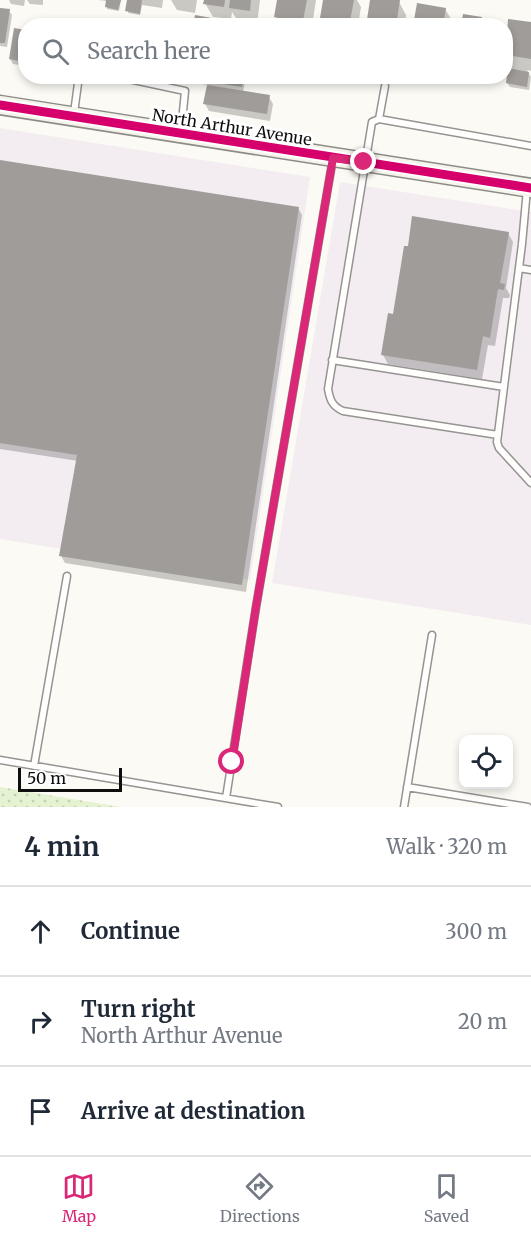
<!DOCTYPE html>
<meta charset="utf-8">
<style>
:root{--surface:#fff;--page:#f2f2f3;--text:#1f2937;--muted:#747a83;--line:#e0e1e3;--accent:#db2777}
body{margin:0;font-family:Merriweather,serif;background:var(--page);color:var(--text)}
.controls{position:absolute;right:18px;bottom:18px;display:grid;overflow:hidden;border-radius:12px;box-shadow:0 3px 9px #0003}
.controls button{width:54px;height:54px;display:grid;place-items:center;padding:0;border:0;border-bottom:2px solid var(--line);background:var(--surface);color:var(--text);font:30px sans-serif}
.scale{position:absolute;left:18px;bottom:15px;width:104px;box-sizing:border-box;padding-left:6px;border:3px solid #0e0e0e;border-top:0;font-size:16px;line-height:21px;white-space:nowrap;color:#0e0e0e;-webkit-text-stroke:4px #fff;paint-order:stroke}
.stop{position:absolute;width:18px;height:18px;margin:-14px;border:4px solid #db2777;border-radius:50%;background:#fff}
.stop.end{background:#db2777;border-color:#fff;box-shadow:0 2px 6px #0008}
.list{margin:0;padding:0;list-style:none}
h2{display:flex;justify-content:space-between;align-items:center;height:78px;margin:0;padding:0 24px;font-size:26px}
h2 small{font-size:20px;font-weight:400;color:var(--muted)}
.list li{display:grid;grid-template-columns:39px 1fr auto;gap:18px;align-items:center;box-sizing:border-box;height:90px;padding:0 24px;border-top:2px solid var(--line)}
.list b{display:block;font-size:22px;white-space:nowrap}
.list p{margin:0;font-size:20px;white-space:nowrap;color:var(--muted)}
.list em{font-size:20px;font-style:normal;color:var(--muted)}
.icon{flex:none;width:33px;height:33px;fill:none;stroke:currentColor;stroke-width:2;stroke-linecap:round;stroke-linejoin:round}
.map{position:relative;flex:none;width:531px;height:807px;overflow:hidden}
.search{position:absolute;background:var(--surface);box-shadow:0 3px 9px #0003;left:18px;right:18px;top:18px;height:66px;display:flex;align-items:center;gap:15px;box-sizing:border-box;padding:0 21px;border-radius:24px;color:var(--muted);font-size:22px}
.sheet{height:348px;background:var(--surface)}
nav{display:flex;justify-content:space-around;align-items:center;box-sizing:border-box;height:84px;border-top:2px solid var(--line);background:var(--surface);font-size:16px;color:var(--muted)}
nav a{display:grid;justify-items:center;gap:3px}
nav .on{color:var(--accent)}
.map>svg:first-child{display:block}
.industrial{fill:#f3edf1}
.park{fill:url(#park-dots)}
.shadow{fill:#0003}
.building{fill:#9f9c99}
.lines{fill:none;stroke-linecap:round;stroke-linejoin:round}
.lane-casing{stroke:#959492;stroke-width:9}
.secondary-casing{stroke:#8c8b88;stroke-width:21}
.lane{stroke:#fffefd;stroke-width:6}
.secondary{stroke:#f5f4ea;stroke-width:18}
.cycleway-casing{stroke:#fff;stroke-width:13}
.cycleway{stroke:#d6006c;stroke-width:9}
.route{stroke:#db2777;stroke-width:8}
.labels{text-anchor:middle;stroke-width:6;stroke-linejoin:round;paint-order:stroke}
.street-label{font-size:16px;fill:#0e0e0e;stroke:#fff}
</style>
<div class="map">
<svg width="531" height="807" viewBox="0 0 531 807">
<defs>
<pattern id="park-dots" width="8" height="8" patternUnits="userSpaceOnUse" patternTransform="scale(1.5)"><rect width="8" height="8" fill="#e5f3d2"/><path d="M2 2h.1M6 6h.1" fill="none" stroke="#c3cfb3" stroke-width="1.8" stroke-linecap="round"/></pattern>
</defs>
<rect width="100%" height="100%" fill="#fcfaf4"/>
<path class="industrial" d="M0,128L310,177L250,580L0,539Z
M340,182L531,212V625L272,583Z"/>
<path class="park" d="M0,787L121,807H0Z"/>
<path class="shadow" d="M9,0H25L24,6L11,4Z
M27,0H43V5L30,4Z
M98,0H121L119,11L107,9V1Z
M129,0H163L162,8L142,5L140,15L128,13Z
M171,0H197L195,13L177,10Z
M206,0H260L257,24L238,21L232,12L231,19L213,17L205,3Z
M279,0H316L312,26H281L276,17Z
M325,0H357L361,7L358,26H322Z
M371,0L399,2L406,15L405,26H367Z
M0,9L9,11L12,15L7,47L0,46Z
M445,9L453,22L452,26H415Z
M509,20L531,24V71L527,70L531,77L529,90L510,87L507,83L513,70L506,58Z
M26,31V66L13,64L10,59Z
M142,76H185L184,83Z
M200,76H246L243,92L269,97L273,104L270,121L209,111L205,104L208,85L202,84Z
M0,162L298,208L302,215L246,592L65,563L61,556L78,461L0,449Z
M508,233L513,242L506,288L510,295L509,298H503L495,346L488,345L482,379L388,364L383,355L394,316Z"/>
<path class="building" d="M106,0H121L118,10L105,7Z
M127,0H142L140,14L125,11Z
M204,0H225L224,7L203,4Z
M230,0H251L250,11L229,8Z
M277,0H307L302,26H288L289,20L274,17Z
M323,0H354L349,26L319,24Z
M370,0H400L396,26H366Z
M417,3L446,8L443,26H413Z
M0,8L10,9L5,43H0Z
M463,14L482,17L481,26H461Z
M195,15L212,18L211,26H193Z
M508,19L531,22V59L506,55Z
M14,28L26,30L25,62L9,59Z
M508,68L529,72L527,87L506,83Z
M199,76H243L242,87L198,80Z
M207,85L270,95L267,114L203,104Z
M0,160L299,207L242,585L59,556L77,455L0,443Z
M412,216L509,232L500,283L505,284L504,290L498,289L490,338L483,336L477,370L381,355L388,313L393,314L404,246H408Z"/>
<g class="lines">
<g class="lane-casing">
<path id="lane" d="M115,76L185,91L181,132
M74,113L79,76
M379,119L385,86
M527,189L522,244L497,442L499,448L531,483
M519,268L531,270
M332,360L504,387
M498,435L343,411C332,406 330,400 328,389L372,122L379,119L531,146
M0,760L278,807
M34,766L67,576
M407,787L528,807
M226,798L256,607L333,158
M404,807L432,635"/>
</g>
<g class="secondary-casing">
<path id="secondary" d="M0,105L531,188"/>
</g>
<use href="#lane" class="lane"/>
<use href="#secondary" class="secondary"/>
<g class="cycleway-casing">
<path id="cycleway" d="M0,105L531,188"/>
</g>
<use href="#cycleway" class="cycleway"/>
</g>
<g class="lines">
<path class="route" d="M232,762L256,607L333,158L364,162"/>
</g>
<g class="labels">
<g class="street-label">
<text transform="translate(232 127) rotate(9)" y="6">North Arthur Avenue</text>
</g>
</g>
</svg>
<div class="controls">
<button><svg class="icon" aria-label="locate" viewBox="0 0 24 24"><circle cx="12" cy="12" r="6"/><path d="M12 2v4M12 18v4M2 12h4M18 12h4"/></svg></button>
</div>
<div class="scale">50 m</div>
<div class="stop" style="left:232px;top:762px"></div>
<div class="stop end" style="left:364px;top:162px"></div>
<div class="search"><svg class="icon" aria-label="search" viewBox="0 0 24 24"><circle cx="10" cy="10" r="6"/><path d="M15 15l6 6"/></svg>Search here</div>
</div>
<section class="sheet">
<h2>4 min<small>Walk · 320 m</small></h2>
<ul class="list">
<li><svg class="icon" aria-label="ahead" viewBox="0 0 24 24"><path d="M12 20V5M6 11l6-6 6 6"/></svg><div><b>Continue</b></div><em>300 m</em></li>
<li><svg class="icon" aria-label="right" viewBox="0 0 24 24"><path d="M7 20v-9h11M14 6l5 5-5 5"/></svg><div><b>Turn right</b><p>North Arthur Avenue</p></div><em>20 m</em></li>
<li><svg class="icon" aria-label="arrive" viewBox="0 0 24 24"><path d="M6 21V4h12l-3 4 3 4H6"/></svg><div><b>Arrive at destination</b></div></li>
</ul>
</section>
<nav>
<a class="on"><svg class="icon" aria-label="map" viewBox="0 0 24 24"><path d="M3 6l6-2 6 2 6-2v14l-6 2-6-2-6 2zM9 4v14M15 6v14"/></svg>Map</a>
<a><svg class="icon" aria-label="directions" viewBox="0 0 24 24"><path d="M12 3l9 9-9 9-9-9zM9 14v-3h6M13 9l2 2-2 2"/></svg>Directions</a>
<a><svg class="icon" aria-label="saved" viewBox="0 0 24 24"><path d="M7 4h10v16l-5-4-5 4z"/></svg>Saved</a>
</nav>
